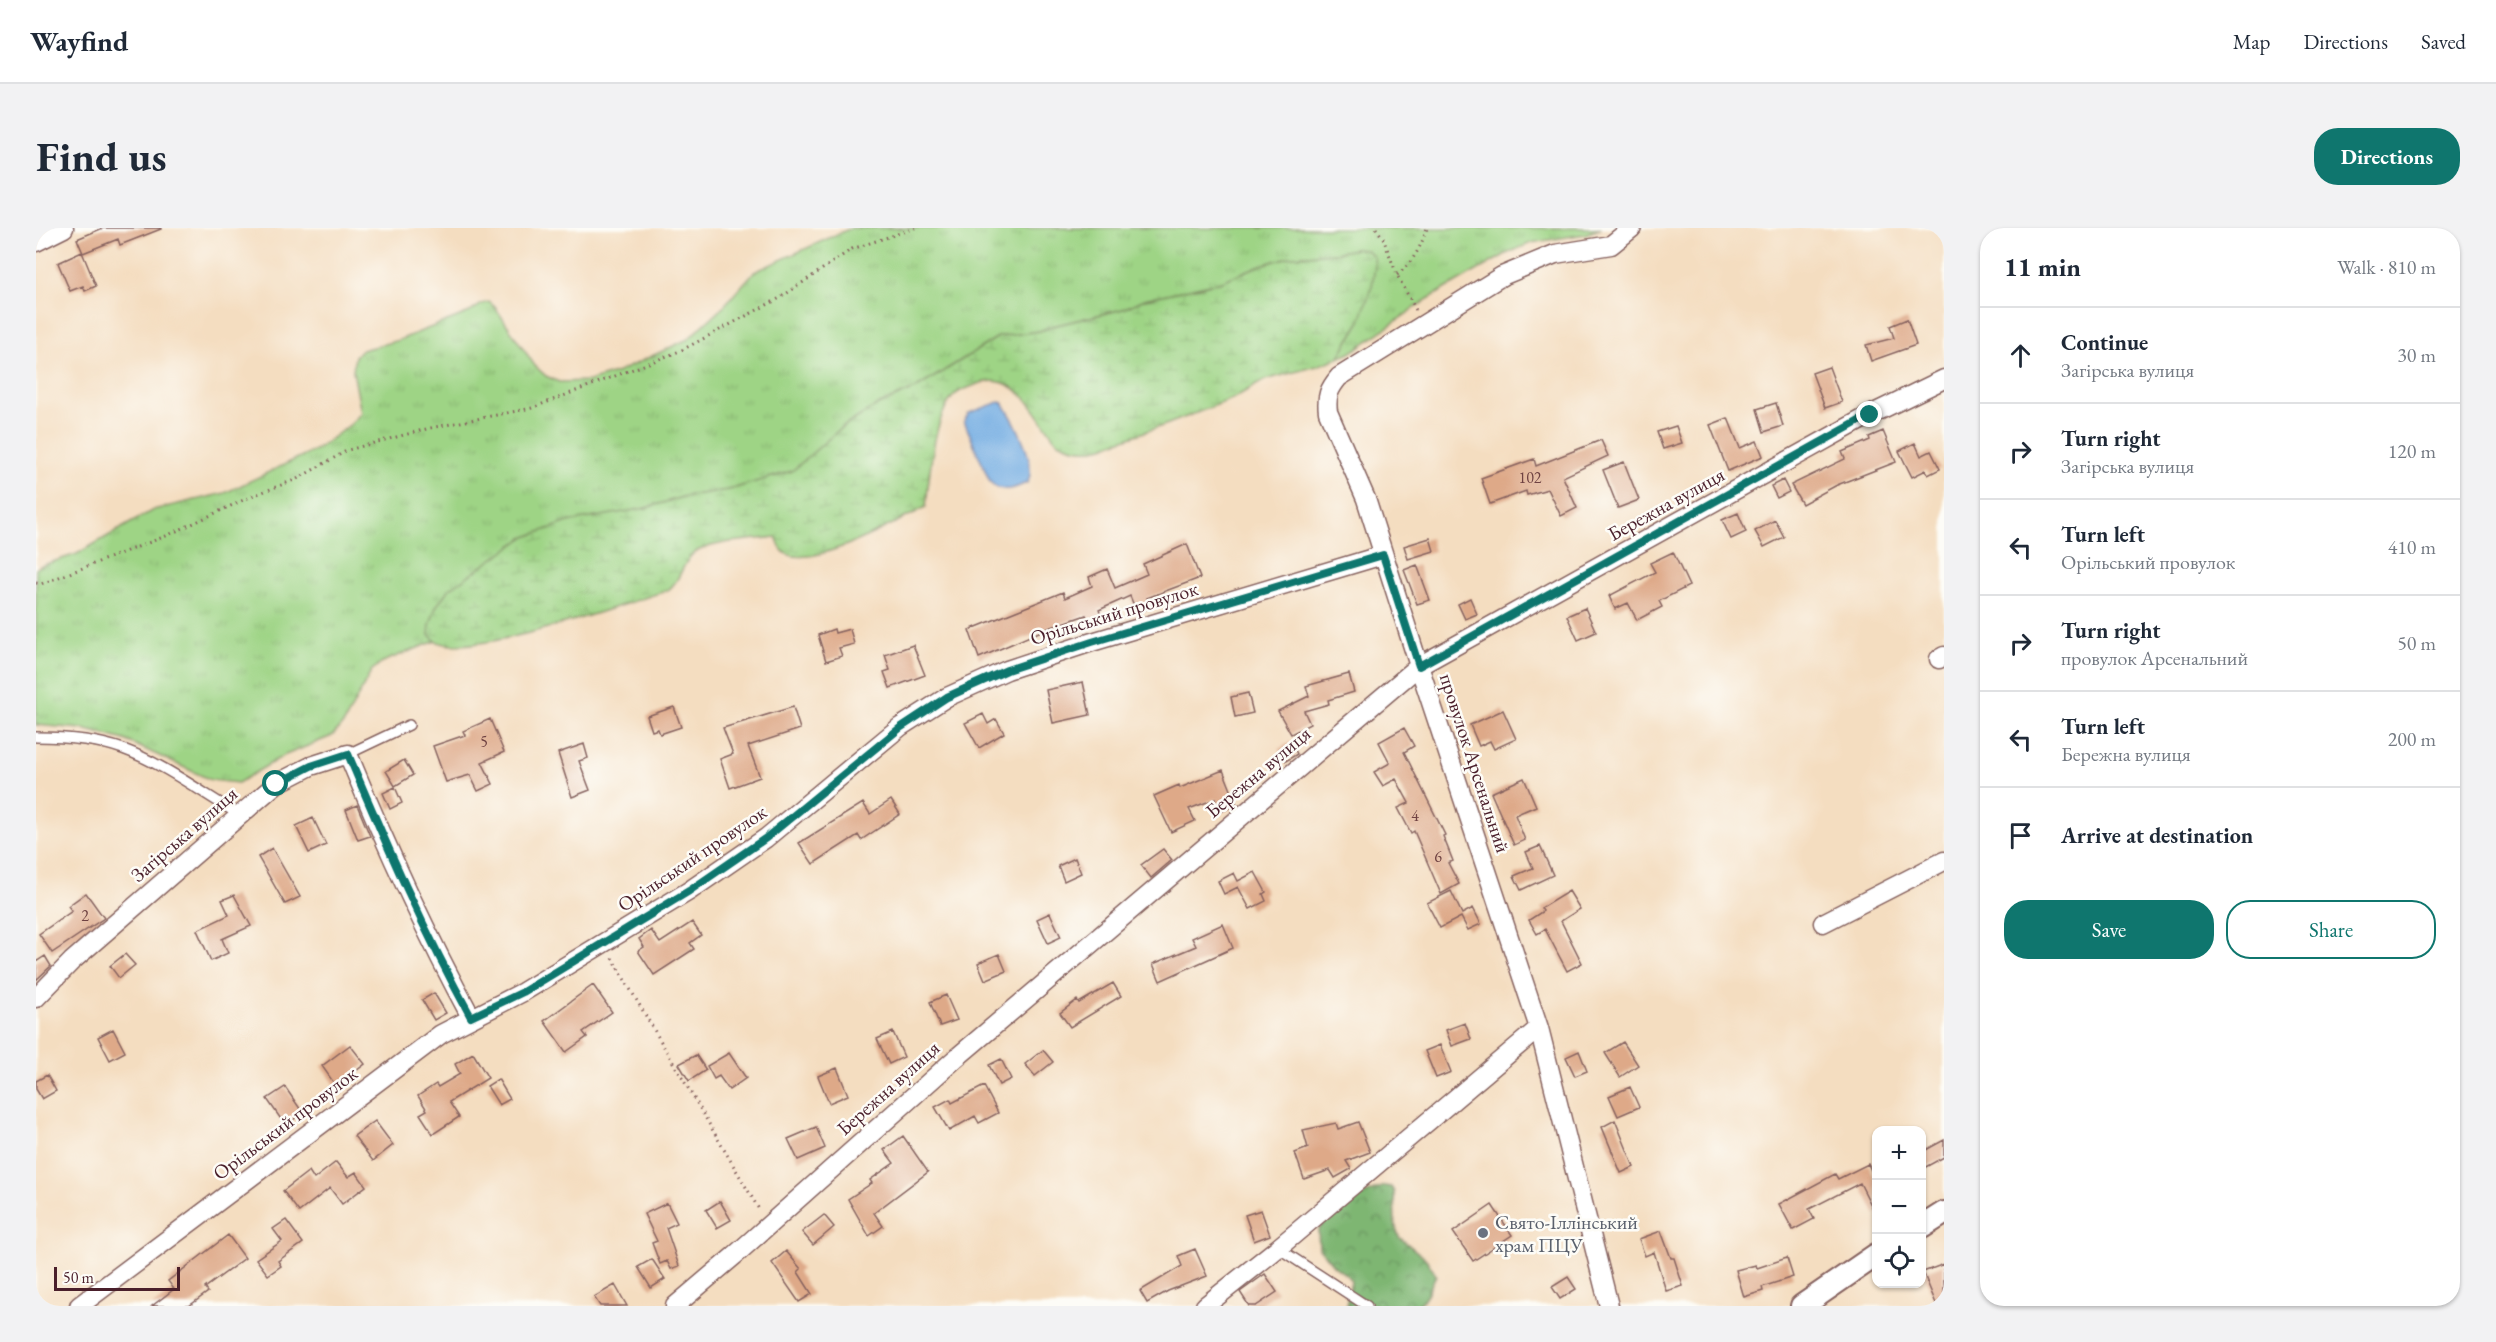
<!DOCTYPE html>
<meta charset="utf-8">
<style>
:root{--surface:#fff;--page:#f2f2f3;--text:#1f2937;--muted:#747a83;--line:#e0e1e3;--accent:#0f766e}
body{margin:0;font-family:"EB Garamond",serif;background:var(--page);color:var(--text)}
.controls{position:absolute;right:18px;bottom:18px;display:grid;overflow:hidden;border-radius:12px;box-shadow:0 2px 4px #0004}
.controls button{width:54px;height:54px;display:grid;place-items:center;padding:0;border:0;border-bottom:2px solid var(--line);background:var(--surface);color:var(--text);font:30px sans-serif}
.scale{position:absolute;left:18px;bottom:15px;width:126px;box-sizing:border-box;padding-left:6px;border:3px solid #4a1f2b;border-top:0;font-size:16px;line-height:21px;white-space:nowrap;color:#4a1f2b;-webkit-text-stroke:4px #fdfcf7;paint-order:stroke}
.stop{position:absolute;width:18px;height:18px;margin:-14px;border:4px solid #0f766e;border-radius:50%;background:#fff}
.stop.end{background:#0f766e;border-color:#fff;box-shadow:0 2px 6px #0008}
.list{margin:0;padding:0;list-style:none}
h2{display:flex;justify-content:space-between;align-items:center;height:78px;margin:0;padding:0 24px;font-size:26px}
h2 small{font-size:20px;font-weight:400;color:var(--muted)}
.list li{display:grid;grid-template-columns:39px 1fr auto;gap:18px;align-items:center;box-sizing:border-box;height:96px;padding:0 24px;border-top:2px solid var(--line)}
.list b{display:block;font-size:22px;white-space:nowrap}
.list p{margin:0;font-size:20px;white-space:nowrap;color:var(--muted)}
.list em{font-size:20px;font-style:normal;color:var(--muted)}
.actions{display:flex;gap:12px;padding:18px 24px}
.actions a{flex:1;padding:14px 0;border:2px solid var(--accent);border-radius:24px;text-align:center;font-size:21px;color:var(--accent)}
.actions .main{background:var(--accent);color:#fff}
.icon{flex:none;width:33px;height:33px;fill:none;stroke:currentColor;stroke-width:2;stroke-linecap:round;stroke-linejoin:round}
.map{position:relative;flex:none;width:1908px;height:1078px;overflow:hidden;border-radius:24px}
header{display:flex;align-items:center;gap:36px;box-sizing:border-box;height:84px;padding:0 30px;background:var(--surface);border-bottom:2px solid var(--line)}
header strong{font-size:28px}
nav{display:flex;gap:33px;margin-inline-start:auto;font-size:21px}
.intro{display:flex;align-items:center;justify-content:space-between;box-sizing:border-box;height:144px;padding:0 36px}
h1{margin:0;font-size:42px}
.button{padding:15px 27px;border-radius:24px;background:var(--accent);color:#fff;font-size:21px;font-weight:700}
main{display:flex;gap:36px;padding:0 36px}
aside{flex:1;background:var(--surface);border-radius:24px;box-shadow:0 2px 4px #0004}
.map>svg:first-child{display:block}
.grass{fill:url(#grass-tufts);stroke:#747a58;stroke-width:1.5}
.forest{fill:url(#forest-crowns);stroke:#646a4e;stroke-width:1.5}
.wetland{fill:url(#wetland-marsh);stroke:#747a58;stroke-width:1.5}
.water{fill:#72ace2;stroke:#5e6686;stroke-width:1.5}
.building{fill:#dea988}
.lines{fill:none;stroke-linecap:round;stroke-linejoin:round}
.service-casing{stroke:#86625f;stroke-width:12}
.minor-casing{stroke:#86625f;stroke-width:21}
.tertiary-casing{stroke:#86625f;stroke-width:26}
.path{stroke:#86625f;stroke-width:3;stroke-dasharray:1.5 4.5;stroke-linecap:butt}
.service{stroke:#fff;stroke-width:9}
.minor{stroke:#fff;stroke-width:18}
.tertiary{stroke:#fff;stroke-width:22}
.route{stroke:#0f766e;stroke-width:8}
.worship-dot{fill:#6b7280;stroke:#fdfcf7;stroke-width:2}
.labels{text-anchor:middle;stroke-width:5;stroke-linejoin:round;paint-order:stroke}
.number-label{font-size:16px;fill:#6f4242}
.street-label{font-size:20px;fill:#4a1f2b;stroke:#fdfcf7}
.worship-label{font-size:20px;fill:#5b616d;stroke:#fdfcf7;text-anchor:start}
</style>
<header>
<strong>Wayfind</strong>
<nav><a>Map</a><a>Directions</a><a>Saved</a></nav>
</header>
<div class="intro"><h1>Find us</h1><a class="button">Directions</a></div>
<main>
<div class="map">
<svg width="1908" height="1078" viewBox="0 0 1908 1078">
<defs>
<pattern id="grass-tufts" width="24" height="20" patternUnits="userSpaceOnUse" patternTransform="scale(1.5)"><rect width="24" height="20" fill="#9ed485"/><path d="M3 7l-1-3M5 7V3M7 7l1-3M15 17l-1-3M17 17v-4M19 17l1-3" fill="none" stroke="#8ab673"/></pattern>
<pattern id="forest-crowns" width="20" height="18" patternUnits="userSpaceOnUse" patternTransform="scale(1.5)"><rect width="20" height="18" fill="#7eb672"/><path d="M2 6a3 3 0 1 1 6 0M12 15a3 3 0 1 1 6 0" fill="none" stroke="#69935e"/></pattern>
<pattern id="wetland-marsh" width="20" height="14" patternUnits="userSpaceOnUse" patternTransform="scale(1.5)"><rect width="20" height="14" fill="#9ed485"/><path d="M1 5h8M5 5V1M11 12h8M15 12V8" fill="none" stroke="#8ab673"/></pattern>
</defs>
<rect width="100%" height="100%" fill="#fdfcf7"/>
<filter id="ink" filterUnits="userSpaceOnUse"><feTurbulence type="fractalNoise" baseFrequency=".0167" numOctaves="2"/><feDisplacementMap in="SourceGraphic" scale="12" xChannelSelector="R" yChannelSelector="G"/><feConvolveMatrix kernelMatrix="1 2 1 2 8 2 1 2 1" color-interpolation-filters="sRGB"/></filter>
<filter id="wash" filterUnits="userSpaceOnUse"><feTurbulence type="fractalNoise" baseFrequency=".008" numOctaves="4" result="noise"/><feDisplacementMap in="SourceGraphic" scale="24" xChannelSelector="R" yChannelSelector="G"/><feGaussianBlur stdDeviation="1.35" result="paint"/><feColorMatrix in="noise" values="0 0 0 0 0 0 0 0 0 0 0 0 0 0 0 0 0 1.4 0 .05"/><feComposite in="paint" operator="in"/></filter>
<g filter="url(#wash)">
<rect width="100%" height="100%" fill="#f4ddc0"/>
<path class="grass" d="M815,0H1566L1549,6L1495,15L1470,26L1392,71L1314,125L1302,130L1323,96L1319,21L1299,25L1256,28L1225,37L1184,54L1109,71L1087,81L1013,99L1004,103L962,109L881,160L842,177L805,200L757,243L693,262L650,268L610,280L453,336L412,362L393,407L400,413L351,432L336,442L308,495L296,508L247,528L202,555L175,552L89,512L47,501L0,497V341L4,338L41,326L117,282L189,265L281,221L315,196L325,185L317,143L319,128L326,122L363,112L434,84L446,76L453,74L459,79L499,138L510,148L523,154L553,153L582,144L652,111L685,81L718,44Z"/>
<path class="forest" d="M1348,958L1355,959L1358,964L1359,996L1363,1009L1390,1031L1400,1047L1389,1070L1382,1078H1310L1315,1054L1313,1049L1298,1038L1283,1020L1282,1002C1300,979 1321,969 1348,958Z"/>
<path class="wetland" d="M1319,21L1330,22L1338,29L1339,39L1336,58L1323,96L1302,130L1281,138L1229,152L1196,171L1132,196L1076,215C1060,224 1039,223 1023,214C1017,211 1013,202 1009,197C999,182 988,165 972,157C960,151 948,153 937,158C932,160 924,162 920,166C897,185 893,251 890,279C860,294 791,333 758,328C746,327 743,318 740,309C720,312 674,313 658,325C646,334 645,353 632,362C592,375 433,432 400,413C398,411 396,409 393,407L394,397L400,379L412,362L487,310L532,294L610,280L650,268L693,262L756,243L805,200L842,177L881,160L962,109L1004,103L1013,99L1087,81L1109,71L1184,54L1225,37L1257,28L1299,25Z"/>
<path class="water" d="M963,174L967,175C979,193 1001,234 992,254C979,261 966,266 954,254L928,193L933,185Z"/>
<g id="blocks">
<path class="building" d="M67,0H125V1L84,17L82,11L47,25L41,11Z
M46,24L60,58L49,63L47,58L34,63L22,35Z
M1871,91L1880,117L1835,133L1830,117L1858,110L1854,98Z
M1793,139L1806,174L1789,180L1776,145Z
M1740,175L1747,198L1728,204L1721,181Z
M1692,190L1704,220L1721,213L1727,228L1692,243L1674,197Z
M1640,198L1646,215L1627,221L1621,204Z
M1847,203L1860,234L1801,257L1766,276L1755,257L1809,231L1806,224L1834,212L1833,209Z
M1565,212L1572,228L1527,249L1541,280L1525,288L1512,261L1491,267L1490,263L1454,276L1445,250L1498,231L1500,238Z
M1879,215L1885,228L1895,223L1904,241L1892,247L1890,242L1876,249L1863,223Z
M1588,234L1603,272L1582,280L1567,242Z
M1747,252L1753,264L1741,270L1735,258Z
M1702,285L1710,304L1695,311L1686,292Z
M1739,292L1748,309L1728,319L1719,303Z
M1394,310L1398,323L1372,331L1368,318Z
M1151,316L1164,350L1111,370L1115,379L1101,385L1094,368L1063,382L1066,390L1053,395L1050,387L1010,401L943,430L933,402L1027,364L1029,370L1056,358L1053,349L1071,341L1079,360L1111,346L1107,336Z
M1637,324L1653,358L1623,373L1626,379L1601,392L1592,375L1579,381L1573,368L1619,344L1614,335Z
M1381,337L1394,372L1381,376L1368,342Z
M1434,370L1441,386L1429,391L1422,376Z
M1549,380L1560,404L1542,412L1531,388Z
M798,401L799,405L814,401L818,416L803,420L806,428L790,433L782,407Z
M877,417L889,447L854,460L848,444L854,442L849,427Z
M1313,446L1318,464L1292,472L1293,476L1268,483L1274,496L1255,506L1242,483L1273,468L1270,458Z
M1047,454L1054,487L1017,495L1010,462Z
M1212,465L1217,485L1199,489L1195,469Z
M638,479L645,499L624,506L622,501L616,503L611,488Z
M757,479L764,501L712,518L724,549L694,560L684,531L697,526L687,500Z
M1467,482L1480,511L1458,521L1454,513L1443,518L1434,497Z
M947,486L952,496L960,491L968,505L943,520L929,495Z
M454,491L468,524L446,534L457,556L442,563L434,547L410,554L397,518L429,507L427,503Z
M1368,500L1378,518L1368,524L1409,607L1407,608L1417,633L1412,635L1423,656L1405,666L1378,603L1375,605L1362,580L1373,575L1360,551L1347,558L1338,544L1354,535L1343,514Z
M1255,514L1261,526L1250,533L1243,521Z
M548,516L552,530L543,533L554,562L536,569L522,525Z
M368,532L377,547L359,558L350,543Z
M1187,542L1201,577L1184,584L1179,571L1153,581L1159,593L1135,604L1118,568L1143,557L1144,560Z
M1488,550L1500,578L1479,587L1489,612L1478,617L1455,565Z
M359,559L366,575L354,581L347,565Z
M855,572L864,586L825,612L822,607L777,636L763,615L827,575L834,586Z
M321,577L334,608L322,612L310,582Z
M277,590L290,617L273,625L260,598Z
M1504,618L1517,647L1485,662L1478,648L1497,640L1490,624Z
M236,620L264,669L249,676L222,629Z
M1127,621L1136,632L1115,650L1105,637Z
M1039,630L1045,645L1028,653L1022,638Z
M1219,644L1230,664L1227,666L1230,673L1214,681L1202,659L1188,666L1182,653L1198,645L1202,653Z
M1415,663L1426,686L1437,680L1445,696L1432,702L1425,689L1404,700L1391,675Z
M1533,663L1544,681L1525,693L1546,735L1531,743L1509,701L1501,706L1493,692L1507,683L1505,680Z
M50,665L68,690L16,725L3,706L36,683L32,678Z
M198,667L215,698L186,711L192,725L175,733L161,702L193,687L186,672Z
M1014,685L1025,709L1012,715L1001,691Z
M656,694L665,707L654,715L658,721L618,747L602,723L608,719L603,711L615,702L624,715Z
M1187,696L1197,720L1124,753L1117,736L1160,718L1156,710Z
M89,726L99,737L83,750L74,738Z
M963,726L970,743L949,752L942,735Z
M9,728L15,738L0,752V734Z
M1077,755L1085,768L1034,799L1024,785L1041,772L1043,775Z
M557,757L576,784L547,804L551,809L530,824L508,793Z
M398,765L410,785L398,792L386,772Z
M910,767L921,792L904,798L894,774Z
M1429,795L1435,811L1416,818L1410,802Z
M77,801L89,824L74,832L62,809Z
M857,804L868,829L853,836L841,811Z
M1587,814L1602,837L1584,849L1569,825Z
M314,817L329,836L300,858L286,838Z
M1404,817L1415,844L1400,850L1389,823Z
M1007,822L1017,834L999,848L989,836Z
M1543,823L1551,843L1539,848L1530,829Z
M437,825L452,850L413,874L423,889L397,906L384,886L391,882L382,868L400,856L402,859L424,846L419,836Z
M693,825L710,850L693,862L683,848L678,851L671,838Z
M660,827L670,842L653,853L643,836Z
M965,831L975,851L963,857L953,837Z
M801,840L812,867L793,875L782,848Z
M11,847L20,863L6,871L0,861V853Z
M462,851L474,871L463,877L451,858Z
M948,858L962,885L943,895L939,888L913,903L899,879L914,871L916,875Z
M249,859L267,885L249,897L231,871Z
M1594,859L1603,879L1582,888L1573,868Z
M1579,892L1598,939L1585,945L1566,899Z
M339,893L357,917L337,933L318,908Z
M1322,894L1334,924L1310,933L1315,941L1299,950L1294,942L1268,951L1259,925L1272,920L1267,902L1300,895L1302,901Z
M780,899L789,920L762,932L752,911Z
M867,908L892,944L838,985L847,998L833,1008L812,971L836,955L834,952L858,935L848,922Z
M1908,912V929L1886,941V924Z
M300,934L312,949L320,944L330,958L306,976L294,960L263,984L247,963L273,943L278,951Z
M1832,936L1840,953V987L1824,955L1773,981L1778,991L1757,1002L1743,976L1799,946L1802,951Z
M684,973L695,992L681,1000L670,982Z
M631,975L641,995L630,1000L643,1038L635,1041L631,1033L624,1036L616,1015L621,1013L608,986Z
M1456,977L1476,1007L1437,1033L1417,1004Z
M1225,982L1234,1007L1218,1013L1209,987Z
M788,987L798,999L777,1017L766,1004Z
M250,992L267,1015L242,1033L245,1038L232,1047L220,1031L246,1013L237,1001Z
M1625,1003L1635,1030H1638L1647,1058L1630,1063L1618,1024L1609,1028L1603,1011Z
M192,1007L209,1030L169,1060L172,1064L153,1078H116L138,1061L132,1053Z
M1159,1021L1171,1048L1132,1063L1111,1075L1104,1063L1146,1038L1142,1028Z
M750,1023L765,1041L762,1044L776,1066L763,1074L736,1035Z
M1751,1030L1757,1049L1726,1059L1727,1063L1708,1069L1700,1042L1720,1037L1721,1040Z
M616,1031L629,1051L615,1060L602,1039Z
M1908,1036V1078H1901L1887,1044Z
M1229,1046L1241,1064L1220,1078H1213L1204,1064Z
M1532,1049L1540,1061L1524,1071L1516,1059Z
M579,1057L591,1078H564L558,1069Z"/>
</g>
</g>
<g filter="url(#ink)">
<use href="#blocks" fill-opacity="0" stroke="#86625f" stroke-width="1.5"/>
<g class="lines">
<g class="service-casing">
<path id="service" d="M0,509C29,509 59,511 87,521C128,536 166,565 204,587
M312,526L373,497
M1242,1020L1331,1078"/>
</g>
<g class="minor-casing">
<path id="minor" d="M0,14L28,0
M1903,431L1908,428
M1787,695L1908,633
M0,770L36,733L240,556L275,538L312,526C349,616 389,704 435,789
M43,1078L405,806L487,764L653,663L730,610L864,499L911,469L971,442L1056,414L1347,327
M639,1078L698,1028L919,831L1383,438L1834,187L1908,151
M1169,1078L1242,1020L1503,800
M1573,1078L1503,800L1383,438L1330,271L1292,184C1290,168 1293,161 1303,149L1466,48L1519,26L1575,17L1596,0"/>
</g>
<g class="tertiary-casing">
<path id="tertiary" d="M1886,999L1908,985
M1766,1078L1840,1027"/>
</g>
<path class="path" d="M1340,0L1347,10L1361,47L1380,82
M1361,47C1377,34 1385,19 1391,0
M0,355L5,356L130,308L216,268L261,251L312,222L394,200L496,180L644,123L744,70L816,21L879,0
M576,730L724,983"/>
<use href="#service" class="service"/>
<use href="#minor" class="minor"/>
<use href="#tertiary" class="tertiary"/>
</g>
</g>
<g class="lines" filter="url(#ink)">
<path class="route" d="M240,556L275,538L312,526C350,616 388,704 435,789L487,764L653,663L730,610L864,500L911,469L971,442L1056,414L1347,327L1383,438L1834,187"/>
</g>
<circle class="worship-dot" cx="1447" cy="1005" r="6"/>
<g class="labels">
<g class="number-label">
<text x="1494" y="255">102</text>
<text x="448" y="519">5</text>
<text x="1379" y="593">4</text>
<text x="1402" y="634">6</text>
<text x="49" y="693">2</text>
</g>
<g class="street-label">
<text transform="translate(1630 276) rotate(-29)" y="7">Бережна вулиця</text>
<text transform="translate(1078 385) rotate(-17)" y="7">Орільський провулок</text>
<text transform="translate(1439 535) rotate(72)" y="7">провулок Арсенальний</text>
<text transform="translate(1222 544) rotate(-40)" y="7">Бережна вулиця</text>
<text transform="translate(148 606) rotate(-41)" y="7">Загірська вулиця</text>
<text transform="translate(656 630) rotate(-34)" y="7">Орільський провулок</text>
<text transform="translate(852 860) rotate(-42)" y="7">Бережна вулиця</text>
<text transform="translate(249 895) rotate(-37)" y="7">Орільський провулок</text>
</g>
<g class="worship-label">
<text x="1459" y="1001">Свято-Іллінський<tspan x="1459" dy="23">храм ПЦУ</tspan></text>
</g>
</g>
</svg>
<div class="controls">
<button>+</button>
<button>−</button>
<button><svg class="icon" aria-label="locate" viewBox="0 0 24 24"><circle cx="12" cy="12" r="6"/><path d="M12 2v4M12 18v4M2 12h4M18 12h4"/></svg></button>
</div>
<div class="scale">50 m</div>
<div class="stop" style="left:240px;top:556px"></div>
<div class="stop end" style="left:1834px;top:187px"></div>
</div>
<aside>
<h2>11 min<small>Walk · 810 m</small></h2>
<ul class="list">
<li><svg class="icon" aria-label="ahead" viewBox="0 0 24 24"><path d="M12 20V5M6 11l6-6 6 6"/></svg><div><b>Continue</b><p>Загірська вулиця</p></div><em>30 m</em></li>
<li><svg class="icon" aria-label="right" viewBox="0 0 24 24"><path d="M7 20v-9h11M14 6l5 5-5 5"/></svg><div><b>Turn right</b><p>Загірська вулиця</p></div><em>120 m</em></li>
<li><svg class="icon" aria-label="left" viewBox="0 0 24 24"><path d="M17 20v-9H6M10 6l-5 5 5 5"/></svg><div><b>Turn left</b><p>Орільський провулок</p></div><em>410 m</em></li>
<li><svg class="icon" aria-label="right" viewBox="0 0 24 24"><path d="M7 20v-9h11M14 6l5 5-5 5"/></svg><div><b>Turn right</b><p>провулок Арсенальний</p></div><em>50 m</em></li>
<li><svg class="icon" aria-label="left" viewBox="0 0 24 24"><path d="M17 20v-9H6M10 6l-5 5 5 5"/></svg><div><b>Turn left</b><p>Бережна вулиця</p></div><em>200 m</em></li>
<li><svg class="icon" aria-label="arrive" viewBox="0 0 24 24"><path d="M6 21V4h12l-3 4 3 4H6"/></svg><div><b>Arrive at destination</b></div></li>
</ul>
<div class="actions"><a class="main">Save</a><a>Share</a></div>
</aside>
</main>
